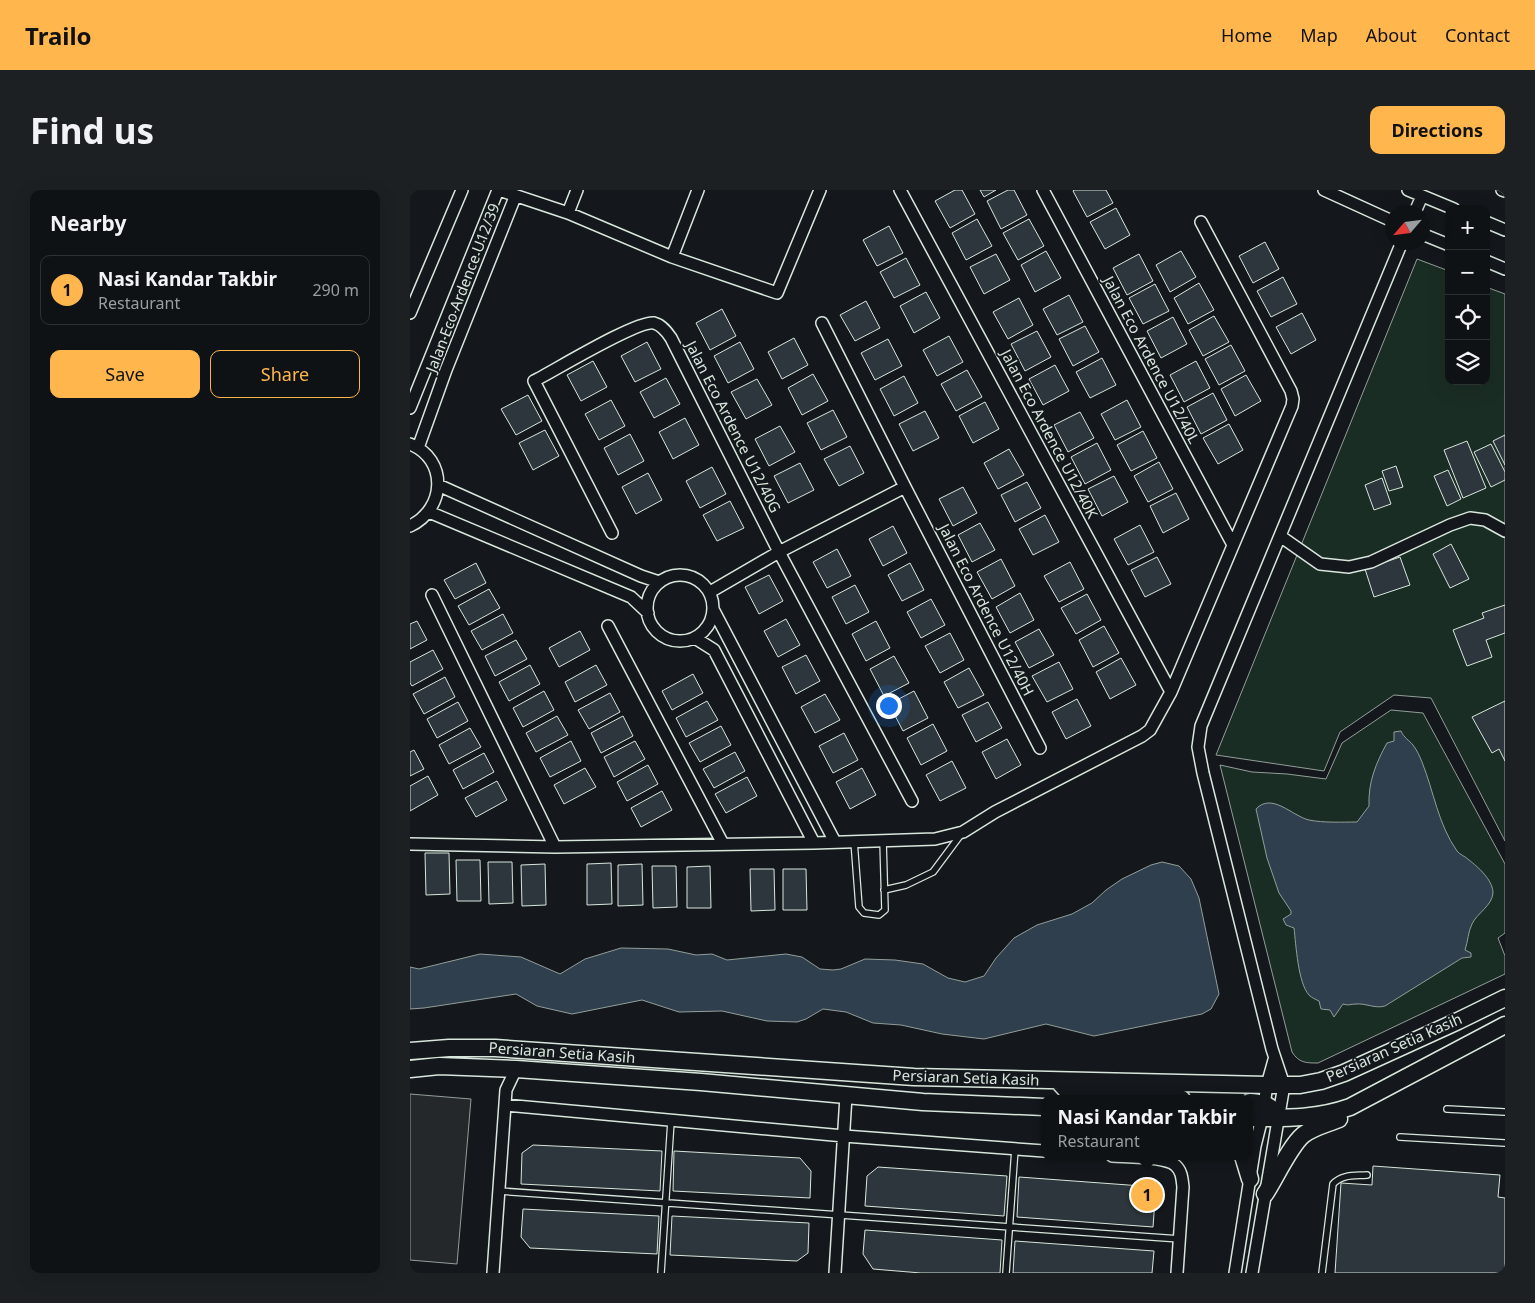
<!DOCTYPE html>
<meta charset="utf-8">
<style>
:root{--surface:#0f1215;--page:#1d2022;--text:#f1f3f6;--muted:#9b9ea0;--line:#2f3234;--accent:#ffb74d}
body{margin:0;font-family:"Noto Sans",sans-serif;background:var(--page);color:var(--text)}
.controls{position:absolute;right:15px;top:15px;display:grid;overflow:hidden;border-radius:10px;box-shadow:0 5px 20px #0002}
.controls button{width:45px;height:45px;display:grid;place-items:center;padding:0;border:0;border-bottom:1px solid var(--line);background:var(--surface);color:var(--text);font:25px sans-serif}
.compass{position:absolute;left:975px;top:15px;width:45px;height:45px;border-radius:50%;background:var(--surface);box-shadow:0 5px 20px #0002;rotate:242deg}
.you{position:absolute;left:478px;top:515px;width:18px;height:18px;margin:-12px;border:4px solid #fff;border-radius:50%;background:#1a73e8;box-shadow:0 0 0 8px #1a73e833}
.badge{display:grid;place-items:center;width:32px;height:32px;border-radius:50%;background:var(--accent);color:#111;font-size:16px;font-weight:700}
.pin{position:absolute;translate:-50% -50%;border:2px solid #fff;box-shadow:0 1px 5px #0006}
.popup{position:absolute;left:631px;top:905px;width:212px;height:65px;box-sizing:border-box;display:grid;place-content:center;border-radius:10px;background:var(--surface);filter:drop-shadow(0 1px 4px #0005);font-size:16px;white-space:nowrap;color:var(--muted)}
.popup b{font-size:19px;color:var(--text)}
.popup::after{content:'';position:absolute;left:50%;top:100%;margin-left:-10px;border:10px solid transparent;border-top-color:var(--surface)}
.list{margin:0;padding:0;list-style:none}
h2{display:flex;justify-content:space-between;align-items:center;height:65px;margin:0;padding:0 20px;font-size:21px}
h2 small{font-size:16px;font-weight:400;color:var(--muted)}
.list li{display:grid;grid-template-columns:32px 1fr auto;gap:15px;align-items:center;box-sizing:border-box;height:70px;margin:0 10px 10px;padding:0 10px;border:1px solid var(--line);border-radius:10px}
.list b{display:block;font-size:19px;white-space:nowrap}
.list p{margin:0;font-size:16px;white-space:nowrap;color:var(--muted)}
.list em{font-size:16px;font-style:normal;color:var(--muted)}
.actions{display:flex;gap:10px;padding:15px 20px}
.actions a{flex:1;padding:11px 0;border:1px solid var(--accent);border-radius:10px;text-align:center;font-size:18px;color:var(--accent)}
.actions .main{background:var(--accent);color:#111}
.icon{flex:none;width:28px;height:28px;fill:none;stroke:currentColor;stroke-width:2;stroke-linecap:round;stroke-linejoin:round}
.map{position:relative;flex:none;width:1095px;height:1083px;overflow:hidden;border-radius:10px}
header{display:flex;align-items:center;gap:30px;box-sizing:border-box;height:70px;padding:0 25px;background:var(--accent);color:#111}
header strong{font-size:24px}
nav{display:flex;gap:28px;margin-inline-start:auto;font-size:18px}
.intro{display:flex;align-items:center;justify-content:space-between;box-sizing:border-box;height:120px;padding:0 30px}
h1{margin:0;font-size:35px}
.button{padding:12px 22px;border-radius:10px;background:var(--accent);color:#111;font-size:18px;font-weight:700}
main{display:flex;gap:30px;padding:0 30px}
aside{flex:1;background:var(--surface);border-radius:10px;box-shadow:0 5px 20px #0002}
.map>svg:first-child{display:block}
.green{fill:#1a2d24;stroke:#939e99}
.parking{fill:#24282b;stroke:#939e99}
.water{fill:#2f3f4d;stroke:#939e99}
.building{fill:#2c363c;stroke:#d8e6dc}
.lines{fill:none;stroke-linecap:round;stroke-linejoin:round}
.lane-casing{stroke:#d8e6dc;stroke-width:8}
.street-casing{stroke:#d8e6dc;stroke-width:14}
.secondary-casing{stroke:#d8e6dc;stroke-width:19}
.lane{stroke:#14181c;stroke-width:5.5}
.street{stroke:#14181c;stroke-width:11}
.secondary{stroke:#14181c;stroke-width:16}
.labels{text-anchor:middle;stroke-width:4;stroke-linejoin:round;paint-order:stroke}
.street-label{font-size:15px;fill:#d8e6dc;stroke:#14181c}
</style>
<header>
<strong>Trailo</strong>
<nav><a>Home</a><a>Map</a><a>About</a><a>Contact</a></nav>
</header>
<div class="intro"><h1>Find us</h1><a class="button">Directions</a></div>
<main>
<aside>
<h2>Nearby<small></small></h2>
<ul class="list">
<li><span class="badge">1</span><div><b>Nasi Kandar Takbir</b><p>Restaurant</p></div><em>290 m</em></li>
</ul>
<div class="actions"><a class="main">Save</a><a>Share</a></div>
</aside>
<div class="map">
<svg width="1095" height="1083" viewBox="0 0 1095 1083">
<rect width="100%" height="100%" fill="#14181c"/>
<path class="green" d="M1007,69L1039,81V191H1076V97L1095,104V651L1021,508L984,505L930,542L914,581L806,565Z
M981,520L1013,523L1095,674V743L1088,748L1095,766V784L908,873C896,873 889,873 882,862L810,575L842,582L877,584L916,589L932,553Z"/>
<path class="parking" d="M0,904L61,909L47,1074L0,1070Z"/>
<path class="water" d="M991,541C994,548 999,550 1003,555C1007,560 1010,567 1012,572C1024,602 1028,634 1047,661C1050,665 1055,666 1059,670C1068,677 1083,690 1083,703C1082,716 1067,723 1062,734C1058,742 1058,751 1055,760L1061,763V767L1052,768L975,816C965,819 956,813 946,814C940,814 939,816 933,814L924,827L920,820L911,819L909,811C905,809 902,808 899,805C888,793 886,755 884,738L876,735L873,729L881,724V721L869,703L857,668L846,619C862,602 882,626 899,630C913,633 933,632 947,632L959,616C958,592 966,573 977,553L984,551V542Z
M752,672L769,676L781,689L789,708L809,804L801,819L792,824L684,846L636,834L574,849L532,844L491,835L463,833L436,822L413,819L396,829L387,832L357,831L312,821L269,822L232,810L162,824L127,816L106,804L14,818L0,819V777L9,779L70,764L111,767L150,784L175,769L211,758L258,759L286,765L302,764L317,770L376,764L392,767L410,779L423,780L431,779L455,769L485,770L513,774L538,788L555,792L574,786L586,768L604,748L627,735L662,724L682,713L696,700L712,689L741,675Z"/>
<path class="building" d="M545,0H552L565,24L540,38L525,11Z
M570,0H586L574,7Z
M598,0H604L617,25L591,39L577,11Z
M664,0H696L703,13L677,27L663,1Z
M706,18L720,45L695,59L680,32Z
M567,29L582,56L556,70L542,43Z
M619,29L634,56L608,70L593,43Z
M479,36L493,63L467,76L453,50Z
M855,52L869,79L843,93L829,66Z
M636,61L651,88L625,102L611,75Z
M771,61L786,87L760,102L746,75Z
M586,64L600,90L574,104L560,77Z
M729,64L743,91L717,105L703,78Z
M496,68L510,95L484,108L470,82Z
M873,87L887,114L861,127L847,101Z
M789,93L804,120L778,134L764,108Z
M745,94L759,121L733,134L719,108Z
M516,102L530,128L504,143L490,116Z
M659,105L673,132L647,145L633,119Z
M609,108L623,135L598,149L583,122Z
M456,111L470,138L445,151L430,125Z
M312,119L326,146L300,160L286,133Z
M892,123L906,150L881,164L866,137Z
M804,126L819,152L793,166L779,140Z
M763,127L777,154L751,168L737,141Z
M675,136L689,162L663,176L649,149Z
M627,141L641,167L615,181L601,154Z
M539,146L553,172L527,186L513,160Z
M384,148L398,175L372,189L358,162Z
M478,149L492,176L465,190L451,163Z
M237,152L251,179L225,192L211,166Z
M330,152L344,179L318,193L304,166Z
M821,155L835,181L809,195L795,169Z
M692,168L706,195L680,208L666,182Z
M183,171L197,197L171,211L157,185Z
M786,171L800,198L774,212L760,185Z
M645,175L659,201L633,215L619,189Z
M557,180L572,207L546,221L531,194Z
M403,184L418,211L392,225L378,198Z
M836,185L851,211L825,226L811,199Z
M494,186L508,213L484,226L470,199Z
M256,188L270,214L244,228L230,202Z
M347,189L362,215L336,229L321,202Z
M803,203L817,230L791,244L777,217Z
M118,205L132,231L106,245L91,219Z
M201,210L215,236L189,250L175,224Z
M717,210L731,237L705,250L691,224Z
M575,212L589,239L563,253L549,226Z
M423,220L437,247L411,260L397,233Z
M515,221L529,248L503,261L489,234Z
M670,222L684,248L658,262L644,235Z
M275,228L289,255L263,269L249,242Z
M819,234L833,260L808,274L793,248Z
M370,236L385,262L359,276L345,249Z
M135,240L149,266L123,280L109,253Z
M733,241L747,268L721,281L707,255Z
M220,244L234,271L208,285L194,258Z
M1095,245V275L1083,251Z
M1057,251L1076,298L1053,308L1034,260Z
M687,253L701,280L675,294L661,267Z
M1081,254L1095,282V290L1081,297L1064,262Z
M440,256L454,283L429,296L414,269Z
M599,259L614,285L588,299L574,273Z
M749,272L763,299L738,312L724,286Z
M390,273L404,300L378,313L364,286Z
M986,276L993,297L979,301L972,281Z
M302,277L316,304L290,318L276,291Z
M1038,280L1051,309L1037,316L1024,286Z
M238,283L252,310L226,324L212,297Z
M704,286L718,312L692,326L678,299Z
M972,288L981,314L964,320L955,295Z
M617,292L631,318L605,332L591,305Z
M553,297L567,323L543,336L529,309Z
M766,303L779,329L753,343L740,316Z
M320,311L334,338L307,351L293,325Z
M635,325L649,352L623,365L609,339Z
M570,333L585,360L562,372L548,345Z
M730,335L744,362L718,375L704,349Z
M483,336L497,363L473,376L459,349Z
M1041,354L1059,389L1040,398L1023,364Z
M427,359L441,386L417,398L403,372Z
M747,367L761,394L735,407L721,380Z
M990,367L1000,395L964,407L955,379Z
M591,369L605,396L582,409L567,382Z
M660,372L674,399L649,412L634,386Z
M66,373L76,393L45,409L34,390Z
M500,373L514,400L492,411L478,385Z
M359,385L373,411L349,424L335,397Z
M445,395L459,422L436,434L422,407Z
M79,399L90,418L59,435L48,416Z
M610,403L624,430L600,443L586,417Z
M677,404L691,430L666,444L651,418Z
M521,409L535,435L511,448L497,422Z
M1095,415V443L1076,450L1082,467L1057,476L1043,440L1074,428L1072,423Z
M93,424L103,443L72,460L61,441Z
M376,429L390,455L368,467L354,441Z
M7,431L17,450L0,459V434Z
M466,431L480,458L456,471L442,444Z
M694,436L709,463L683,477L669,450Z
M629,439L644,465L619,478L605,452Z
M170,441L180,460L149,477L139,458Z
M540,443L554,470L530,483L515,456Z
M106,450L117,469L85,486L75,466Z
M23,460L33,479L2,496L0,493V472Z
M396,465L410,491L386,504L372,477Z
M484,466L499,493L474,506L460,479Z
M711,468L726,495L700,509L686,482Z
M649,472L663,499L637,512L622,486Z
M120,475L130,494L99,511L89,492Z
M186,475L197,495L165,512L155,492Z
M559,478L574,505L548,518L534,492Z
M283,484L293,503L262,520L252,501Z
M35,487L45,507L14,524L3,504Z
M134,501L144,520L113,537L103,518Z
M504,501L518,528L493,541L479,514Z
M200,503L210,522L179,539L168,520Z
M415,504L430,530L405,543L391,517Z
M667,509L681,536L656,549L642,522Z
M297,511L308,530L276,547L266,528Z
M1095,511V571L1089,559L1082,563L1062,527Z
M48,512L58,531L27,548L17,529Z
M578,512L592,538L566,552L552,525Z
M147,526L158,545L126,562L116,543Z
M213,526L223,546L191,563L181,543Z
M523,534L537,561L511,575L497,548Z
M311,536L321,555L290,572L279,553Z
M60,538L71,557L39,574L29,555Z
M434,543L448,570L423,583L409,556Z
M597,549L611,575L586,589L572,562Z
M161,551L171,571L140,587L130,568Z
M225,551L235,569L204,587L194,567Z
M4,560L14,579L0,586V562Z
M325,562L335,581L304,598L293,579Z
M74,563L84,582L53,599L43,580Z
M542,571L556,598L530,611L516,585Z
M238,575L248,594L217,611L207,592Z
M175,578L186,597L154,614L144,595Z
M452,578L466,605L440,619L426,592Z
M18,586L28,605L0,621V596Z
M337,587L347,606L316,623L305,604Z
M87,591L97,610L66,627L55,608Z
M252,601L262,620L231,637L221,618Z
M15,663H39L40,704L16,705Z
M46,670H70L71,711H47Z
M78,672H102L103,713L79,714Z
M201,673L202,714L177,715V674Z
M135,674L136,715L112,716L111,675Z
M232,674L233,715L208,716V675Z
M242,676H266L267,717L243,718Z
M300,676L301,718H277V677Z
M340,679H364L365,720L341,721Z
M373,679H396L397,720H373Z
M123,955L252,961L250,1001L111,994L112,963Z
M264,961L390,968L401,981L400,1008L263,1001Z
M963,976L1090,985L1088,1007L1095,1008V1083H925L931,993L962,995Z
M468,977L597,986L594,1026L455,1016L457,986Z
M609,987L732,996L745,1010L743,1037L607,1027Z
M113,1019L249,1026L247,1064L120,1058L111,1047Z
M262,1026L399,1033L398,1063L387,1071L260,1065Z
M455,1040L592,1050L590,1083H511L463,1079L453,1064Z
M605,1051L744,1061L742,1083H603Z"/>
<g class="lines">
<g class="lane-casing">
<path id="lane" d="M444,651L449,717L454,723L469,725L475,720L473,650
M474,700L496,695L523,682L552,643
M1037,919L1095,922
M990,947L1095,953
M89,1001L770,1049
M251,1083L261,931
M596,1083L605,959
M912,1083L923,994C932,984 945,986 957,985"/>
</g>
<g class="street-casing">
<path id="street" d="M89,0L158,23L262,67L367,103L410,0
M490,0L761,502
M633,0L823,355
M914,0L982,31
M998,0L1044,19
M1092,0L1095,1
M1005,22L1012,6
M158,23L167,0
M1076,32L1095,40
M1012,44L1039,55
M262,67L288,0
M1076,71L1095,79
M0,123L52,0
M412,133L495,297L630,558
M0,218L88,0
M0,254C38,269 36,319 0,336
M8,258L36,180L105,7
M28,295L231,386L249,392
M19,322L221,407L238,423
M202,343L124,191C144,181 227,130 244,133C252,135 257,142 261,148L369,362L502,611
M870,346L910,374L939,377L961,372L1040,335L1060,328L1075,330L1095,341
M237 418a33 33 0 1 1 66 0a33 33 0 1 1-66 0Z
M300,402L369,362L495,297
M22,405L145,657
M304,421L425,652
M198,436L313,654
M285,448L304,460L404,653
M0,654L145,657L404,653L525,649L553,642L585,622L732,546L740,540L761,502L882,216L883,209L881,201L791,32
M95,915L434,946L634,961
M702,966C717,967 754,966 765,975C772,981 772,989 773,997L767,1083
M83,1083L96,900L106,879
M425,1083L436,906
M825,1083L845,956L852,928L857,895L864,870
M842,1083L874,895L862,859L793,583L788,557L791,536L992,52"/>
</g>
<g class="secondary-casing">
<path id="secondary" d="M0,861L39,858H85L504,887L857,895H890L911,891L934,883L1048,831L1095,808
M0,879L29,876L106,879L291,892L513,912L634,917
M648,891L659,903L772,909
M840,912C854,913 861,914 868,928
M840,928C875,928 906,929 940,917L1095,835
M833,966L840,989
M855,1004C865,989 880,956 893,945C903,937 917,934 929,929"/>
</g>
<use href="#lane" class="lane"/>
<use href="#street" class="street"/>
<use href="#secondary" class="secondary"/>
</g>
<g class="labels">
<g class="street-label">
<text transform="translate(53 98) rotate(-69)" y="5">Jalan Eco Ardence U12/39</text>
<text transform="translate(741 170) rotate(62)" y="5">Jalan Eco Ardence U12/40L</text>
<text transform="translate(323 237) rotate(63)" y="5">Jalan Eco Ardence U12/40G</text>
<text transform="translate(639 244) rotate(62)" y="5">Jalan Eco Ardence U12/40K</text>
<text transform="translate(576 420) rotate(63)" y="5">Jalan Eco Ardence U12/40H</text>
<text transform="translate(984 858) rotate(-24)" y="5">Persiaran Setia Kasih</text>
<text transform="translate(152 863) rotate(4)" y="5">Persiaran Setia Kasih</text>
<text transform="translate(556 888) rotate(2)" y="5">Persiaran Setia Kasih</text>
</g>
</g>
</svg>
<div class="controls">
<button>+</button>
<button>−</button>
<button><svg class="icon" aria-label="locate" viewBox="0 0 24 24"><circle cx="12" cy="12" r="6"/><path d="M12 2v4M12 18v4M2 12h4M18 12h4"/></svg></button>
<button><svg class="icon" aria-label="layers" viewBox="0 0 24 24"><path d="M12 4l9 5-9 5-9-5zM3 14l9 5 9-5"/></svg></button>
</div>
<svg class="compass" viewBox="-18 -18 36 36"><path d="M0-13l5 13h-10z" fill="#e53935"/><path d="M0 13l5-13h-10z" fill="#9b9ea0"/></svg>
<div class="you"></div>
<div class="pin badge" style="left:737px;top:1005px">1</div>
<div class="popup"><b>Nasi Kandar Takbir</b>Restaurant</div>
</div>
</main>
